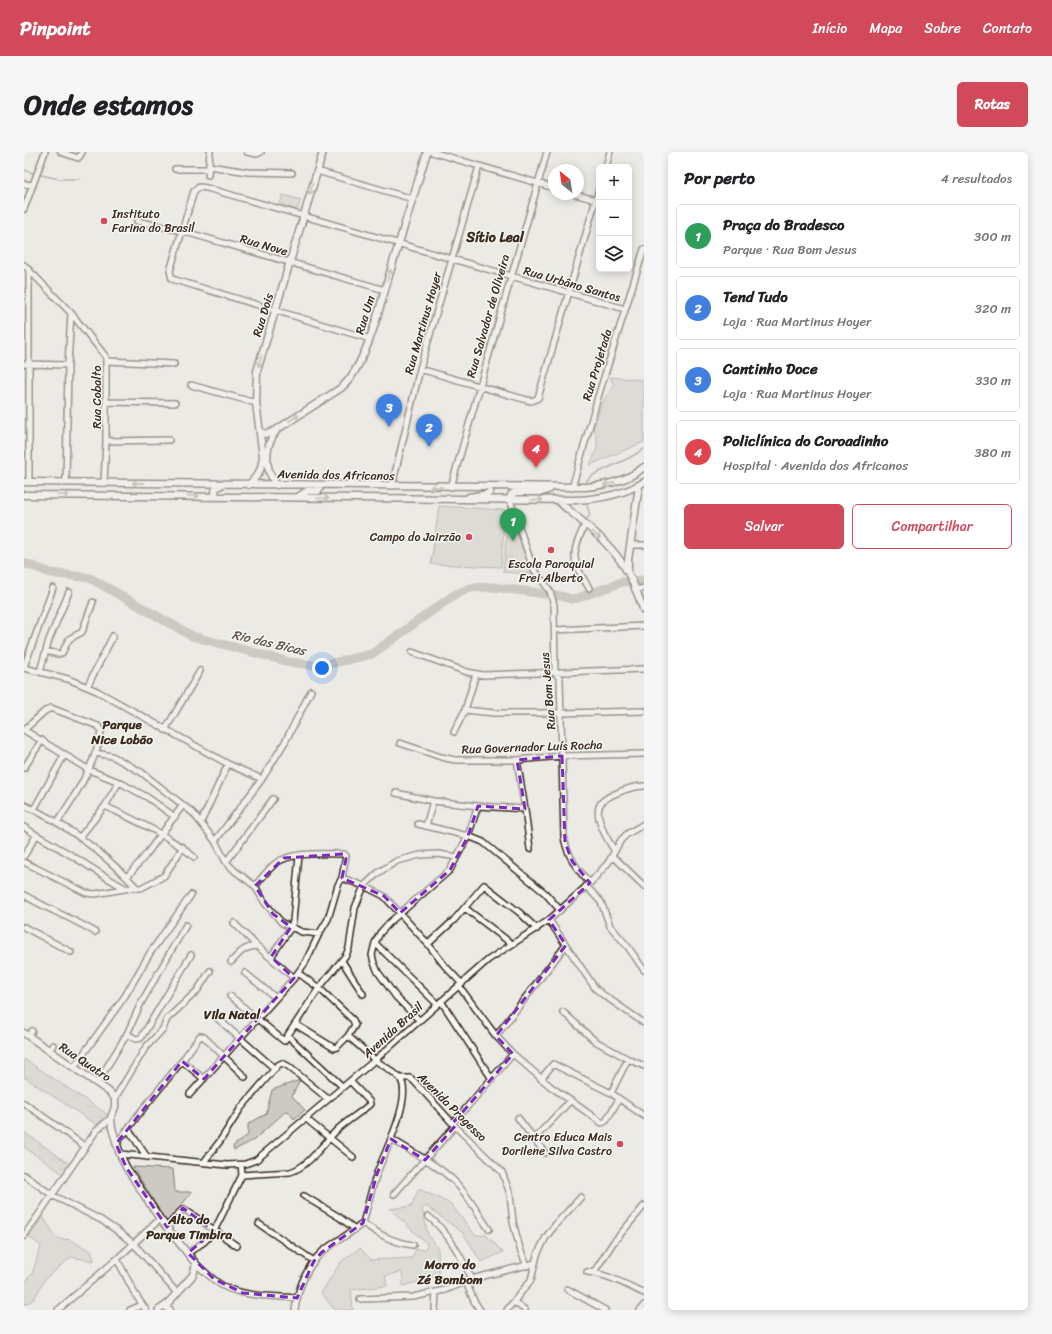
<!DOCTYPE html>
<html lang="pt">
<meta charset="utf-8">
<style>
:root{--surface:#fff;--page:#f6f6f6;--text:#202124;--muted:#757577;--line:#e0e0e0;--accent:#d1495b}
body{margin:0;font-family:Sriracha,sans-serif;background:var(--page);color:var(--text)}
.controls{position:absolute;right:12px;top:12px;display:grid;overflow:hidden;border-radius:6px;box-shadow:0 2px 10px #0003}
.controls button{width:36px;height:36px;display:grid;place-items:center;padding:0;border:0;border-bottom:1px solid var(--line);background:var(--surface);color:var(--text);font:20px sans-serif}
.compass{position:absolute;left:524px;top:12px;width:36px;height:36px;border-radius:50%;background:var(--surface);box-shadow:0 2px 10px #0003;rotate:330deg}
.you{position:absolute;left:298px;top:516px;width:14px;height:14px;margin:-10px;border:3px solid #fff;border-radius:50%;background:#1a73e8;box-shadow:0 0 0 6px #1a73e833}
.badge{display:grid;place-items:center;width:26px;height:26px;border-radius:50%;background:var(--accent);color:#fff;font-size:13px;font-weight:700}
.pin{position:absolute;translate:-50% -33px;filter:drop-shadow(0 1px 2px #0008)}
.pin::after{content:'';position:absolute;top:21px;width:14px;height:12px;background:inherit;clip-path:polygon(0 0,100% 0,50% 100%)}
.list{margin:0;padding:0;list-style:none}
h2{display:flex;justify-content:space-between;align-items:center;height:52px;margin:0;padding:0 16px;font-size:17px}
h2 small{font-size:13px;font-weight:400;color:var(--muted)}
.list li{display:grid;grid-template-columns:26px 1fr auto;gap:12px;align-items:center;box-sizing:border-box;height:64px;margin:0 8px 8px;padding:0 8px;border:1px solid var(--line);border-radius:6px}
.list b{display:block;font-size:15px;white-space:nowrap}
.list p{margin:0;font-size:13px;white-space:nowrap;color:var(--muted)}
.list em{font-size:13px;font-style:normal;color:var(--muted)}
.actions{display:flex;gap:8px;padding:12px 16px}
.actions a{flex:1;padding:9px 0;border:1px solid var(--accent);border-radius:6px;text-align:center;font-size:14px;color:var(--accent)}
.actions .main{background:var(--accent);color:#fff}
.icon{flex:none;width:22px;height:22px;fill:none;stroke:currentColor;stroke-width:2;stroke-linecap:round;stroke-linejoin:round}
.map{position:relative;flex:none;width:620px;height:1158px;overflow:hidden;border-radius:6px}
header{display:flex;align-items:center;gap:24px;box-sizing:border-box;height:56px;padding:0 20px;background:var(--accent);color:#fff}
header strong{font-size:19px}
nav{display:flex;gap:22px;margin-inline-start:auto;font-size:14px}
.intro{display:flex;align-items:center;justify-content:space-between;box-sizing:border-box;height:96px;padding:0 24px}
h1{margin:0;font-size:28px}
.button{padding:10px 18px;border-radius:6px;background:var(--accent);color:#fff;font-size:14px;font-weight:700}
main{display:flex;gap:24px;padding:0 24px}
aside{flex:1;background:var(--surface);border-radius:6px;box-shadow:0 2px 10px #0003}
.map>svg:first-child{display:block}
.grass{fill:#cdcac4;stroke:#847a71}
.park{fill:url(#park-tufts);stroke:#847a71}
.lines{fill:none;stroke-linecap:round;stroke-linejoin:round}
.stream{stroke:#7c7167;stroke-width:1.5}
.river{stroke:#a8a198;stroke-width:9}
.minor-casing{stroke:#3b2a1e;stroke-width:8}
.major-casing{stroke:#3b2a1e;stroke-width:9}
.minor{stroke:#f6f6f2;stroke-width:5}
.major{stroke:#f6f6f2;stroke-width:6}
.oneway{stroke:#989088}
.marked{fill:none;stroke:#7b2cbf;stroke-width:3;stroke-dasharray:8 5;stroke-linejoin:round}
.poi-dot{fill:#d1495b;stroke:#f6f6f2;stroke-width:1.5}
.labels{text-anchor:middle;stroke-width:3;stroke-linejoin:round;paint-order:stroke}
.poi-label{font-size:12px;fill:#3b2a1e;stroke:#f6f6f2;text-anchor:end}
.street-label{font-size:12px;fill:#3b2a1e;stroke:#f6f6f2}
.water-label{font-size:13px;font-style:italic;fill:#615449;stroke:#f6f6f2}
.neighbourhood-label{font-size:13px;font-weight:bold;fill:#3b2a1e;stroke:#f6f6f2}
.quarter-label{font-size:14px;font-weight:bold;fill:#3b2a1e;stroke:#f6f6f2}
</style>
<header>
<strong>Pinpoint</strong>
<nav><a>Início</a><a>Mapa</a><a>Sobre</a><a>Contato</a></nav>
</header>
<div class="intro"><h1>Onde estamos</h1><a class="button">Rotas</a></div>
<main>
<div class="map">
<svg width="620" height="1158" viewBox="0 0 620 1158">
<defs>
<pattern id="park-tufts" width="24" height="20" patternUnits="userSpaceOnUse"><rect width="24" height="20" fill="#cdcac4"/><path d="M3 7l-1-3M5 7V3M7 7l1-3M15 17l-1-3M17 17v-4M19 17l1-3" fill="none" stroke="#b1aea8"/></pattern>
</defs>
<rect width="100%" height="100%" fill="#ebeae5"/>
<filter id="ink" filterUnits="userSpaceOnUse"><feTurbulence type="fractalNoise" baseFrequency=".025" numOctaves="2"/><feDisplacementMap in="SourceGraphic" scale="8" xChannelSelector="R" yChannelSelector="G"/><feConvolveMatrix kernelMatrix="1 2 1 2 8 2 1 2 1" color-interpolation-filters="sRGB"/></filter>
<g filter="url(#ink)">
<path class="grass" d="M259,43L277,48L273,58L256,52Z
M586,225L620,228V290L566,313C572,299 577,291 569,276L579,249L590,233Z
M415,354L481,358L477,415L407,412Z
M276,928L268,944L281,958L270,967L263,958L230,988L210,998L209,994L224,983V972L242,962L248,938Z
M109,1015L149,1017L151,1040H168L143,1071Z
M395,1037L427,1052L451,1083H462L479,1100L457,1110L439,1081L402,1054L398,1057L404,1083L414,1097L415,1124L379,1134L378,1120L361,1124L363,1134L327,1138L329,1158H311L297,1141L317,1110L336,1096L347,1108L388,1106L392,1097L401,1098L403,1092L366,1057L387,1054Z
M19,1065L30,1082L37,1088L44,1087L67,1099L70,1109L47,1105L21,1127L10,1147L0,1153V1130L8,1122L17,1094L5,1085Z"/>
<path class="park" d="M485,358L508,422L479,420Z
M0,907L83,962L73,973L0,925Z
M0,980L47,1013L39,1022L0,995Z"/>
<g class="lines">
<path class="stream" d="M0,18L9,21
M17,23L35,27H55
M560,332L566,325L571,322L605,306L620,297
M562,369L566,362L563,354"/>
<path class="river" d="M0,411L27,421L66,426L168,484L265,510L296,514L348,502L430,443L446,436L469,435L537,444L547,447L554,446L598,430L620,428"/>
<g class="minor-casing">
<path id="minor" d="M37,0L54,6L56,4L58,0
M223,0L233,2L237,0
M408,0L530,36
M185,14L224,20L268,21
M582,15L586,0
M151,17H185
M293,19L389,47
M184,23L186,0
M0,32L9,33
M550,42L572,48
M0,57L21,0
M113,69L158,79L361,138
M0,113L47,161L82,205V289L80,331
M5,118V330
M346,187L148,127L146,119L170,39L175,35L183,36L601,157
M83,209L150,212
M0,212L44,213
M396,217L503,248L508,249L514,246L575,37
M167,233L232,251
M82,250L151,251
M82,289L145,288
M42,330L44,213L47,161
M368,334L396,217L455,14
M427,335L523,0
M548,336L574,245L620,97
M486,348L509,416L526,439L530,453L531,520L536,527L540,685C543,703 553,718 566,731
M561,372C557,382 550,394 551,405C551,416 560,427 565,436
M606,393H620
M611,438L620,436
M530,478L620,474
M22,499L34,502L38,501L45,487L58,480L69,450
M388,500L443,520L459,523L620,517
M0,515L29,436
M0,516L44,527L73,539L204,612L238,627
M16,519L25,488L45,440
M63,535L89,484
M441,558L470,561H537L620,559
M0,578L21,559L27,556L74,574L77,578C77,583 75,588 74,593C66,621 50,645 34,669
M0,578L65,618L95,630L123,645L151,665
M141,578L176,519
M430,580L441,558L452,522
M376,591L417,605L431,608H493L538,604L620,602
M71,601L88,604L117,620L169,661L191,689L202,710L211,719L231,734L241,751L258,771L278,780L295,782
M493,608L501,657L506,697
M0,616L18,588
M372,641L409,649L454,654L501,657
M0,653C44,673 80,701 113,736H117L140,724L159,695
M81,654C112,669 144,683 170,705
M10,657L41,602
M177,670L204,612
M394,672L444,684L459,690L521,741L536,758
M402,674L409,649
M0,675C13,684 27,691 40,699C61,711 80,725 101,736
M56,685L81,654L95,630
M191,689L238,627L261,590L287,539
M591,699C584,689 568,663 577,651C581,646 588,643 593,641C602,637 611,634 620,634
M0,704L12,684
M588,705L593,708L620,734
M0,710L62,741L71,742L112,735
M202,710L249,647
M103,725L121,704L159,653
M318,726L340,734L360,744L404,792L421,814L438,832
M562,734L577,750L586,774L604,795L620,818
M0,743C23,757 48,766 71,780
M441,756L488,792
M525,768L571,836L578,842L620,871
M210,771L233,794L270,826
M0,775L47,800
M351,791L413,852
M404,792L430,768L460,733L496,761L513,777
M247,805L267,775L269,769L275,703
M318,809L339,842
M207,810C216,801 219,795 233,794
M221,821L252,846
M435,834L472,884L489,902L526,934L578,971L582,969L595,947
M206,844L260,889L295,836L322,803L325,796L331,756L340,734L355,720L373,709L396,703L415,702L432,705
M417,849L468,927
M539,860L571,889L604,907L620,914
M193,866L251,917
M395,868L372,845L354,820L350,811L348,803L351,791L356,781L366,770L426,718L444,684L454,654
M271,872L310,896L313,895L324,884L331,873L329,868L295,836L274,821
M103,882L112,887L117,886L167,803
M4,884L8,879
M264,884L319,935
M472,884L542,793
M25,898L29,893
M158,909L180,927
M50,915L101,844L126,801L167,743
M376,926H386L390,929L431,974L478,1020L486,1042L489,1070L496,1097L503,1114
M517,927L529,912L587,941L620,964
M73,931L103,882L117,851L162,773
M587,941L604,907
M166,942L270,826L281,811L295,782L304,767L314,733L318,726L322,704L320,702C300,702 269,699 252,711C244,717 238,726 231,734
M91,946L122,895L139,877L143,867L173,839L186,819
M0,951L62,995
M281,966L329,1005
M494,966L521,1001
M429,971L489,902
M367,987C388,1000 414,1013 431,1030C445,1044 454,1062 465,1077
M510,987L546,949
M92,992L104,977
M96,1002L203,1013L221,1012L232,1008L351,908L464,808L525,768L566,731L584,711L597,688L603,682L620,672
M123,1005L104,977L114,963L158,909L176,884L180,885L221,925
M180,1010L196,989L217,956L254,913L258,911L264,914L304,947
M0,1023L28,1043L77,1068L92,1078L110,1092L153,1141
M218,1023L266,1020C285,1015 300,990 314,977C324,968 336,961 346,952L345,949L326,929
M370,1042L431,974
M280,1044L315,1065L331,1077
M404,1064C425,1081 436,1103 448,1127
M339,1071C356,1083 368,1090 389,1093
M235,1072L290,1109
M143,1075C148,1070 154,1060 160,1057L213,1094
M0,1084L72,979L87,966
M164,1101L180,1090L190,1079L218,1023L217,1013
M93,1107L111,1142L122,1158
M172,1112C181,1120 189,1128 199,1134C221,1145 249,1144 273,1146
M563,1120C584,1122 602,1133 620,1141
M570,1120L589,1091L620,1054
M442,1130L450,1149L456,1158
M543,1137L581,1158
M336,1147L389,1145L421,1138L448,1127L511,1111
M490,1150L501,1158
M34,1158L93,1107L136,1067
M106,1158L118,1153
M134,1158L144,1151
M271,1158C274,1135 285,1107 306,1094C317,1086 329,1080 339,1071C344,1054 347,1037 353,1021C360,1002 388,947 377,928C372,920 359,914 351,908C342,900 333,892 324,884
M411,1158L412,1140
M483,1158L507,1128L513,1103L522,1085L532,1072L557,1045
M616,1158L620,1153"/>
</g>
<g class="major-casing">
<path id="major" d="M252,279C240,295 240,318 253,333
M236,280L243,282L252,278L317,236C343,214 357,150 367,117C379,78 391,39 403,0
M0,330L562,335C583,333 603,329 620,315
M225,333L234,322L237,316L239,305L232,251L233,219L299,0
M0,343L552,348C576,347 599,343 620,330
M192,345L191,340L192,336L199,332
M274,345L283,339H294L296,336L295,333
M445,345L464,342L466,340L465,335
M486,348L487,343L491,340H518L526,337
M533,348C557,369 589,392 604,421C611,433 615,446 620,459
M604,420V408L615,334
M0,881L84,939L91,946V955L87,966L88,976L96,1002L102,1015L136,1067L172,1112L169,1123L144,1151L143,1156L146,1158"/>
</g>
<use href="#minor" class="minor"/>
<use href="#major" class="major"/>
</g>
<defs><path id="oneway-shaft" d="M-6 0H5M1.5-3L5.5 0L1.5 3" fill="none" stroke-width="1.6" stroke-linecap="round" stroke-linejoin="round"/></defs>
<g class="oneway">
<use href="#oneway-shaft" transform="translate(287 37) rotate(106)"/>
<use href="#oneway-shaft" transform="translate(365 123) rotate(-73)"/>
<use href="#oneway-shaft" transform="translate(236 209) rotate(107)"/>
<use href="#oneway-shaft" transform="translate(270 266) rotate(-33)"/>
<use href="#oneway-shaft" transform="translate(114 331) rotate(-179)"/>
<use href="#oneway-shaft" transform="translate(585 332) rotate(167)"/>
<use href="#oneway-shaft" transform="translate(412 335) rotate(-179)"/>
<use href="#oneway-shaft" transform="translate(39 343)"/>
<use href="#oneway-shaft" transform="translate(169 344)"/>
<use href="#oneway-shaft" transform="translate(299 346)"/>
<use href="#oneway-shaft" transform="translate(513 348)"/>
<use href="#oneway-shaft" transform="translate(572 383) rotate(44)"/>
</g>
</g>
<path d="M0 0H620V1158H0ZM538,604L541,690L548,709L566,731L525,768L542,793L472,884L489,902L429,971L431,974L401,1008L367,987L353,1022L339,1071L298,1100L290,1109L273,1146L219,1141L190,1127L164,1101L190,1079L159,1056L143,1075L102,1015L92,992L158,909L180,927L270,826L247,805L267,775L249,762L231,734L260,706L320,702L322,707L318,726L360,744L376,761L426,718L444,684L454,654L501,657L493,608Z" fill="#ebeae5" fill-opacity=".55" fill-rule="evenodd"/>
<path class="marked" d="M538,604L541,690L548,709L566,731L525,768L542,793L472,884L489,902L429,971L431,974L401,1008L367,987L353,1022L339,1071L298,1100L290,1109L273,1146L219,1141L190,1127L164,1101L190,1079L159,1056L143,1075L102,1015L92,992L158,909L180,927L270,826L247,805L267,775L249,762L231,734L260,706L320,702L322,707L318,726L360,744L376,761L426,718L444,684L454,654L501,657L493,608Z"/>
<g class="poi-dot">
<circle cx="80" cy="69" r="4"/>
<circle cx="445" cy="385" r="4"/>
<circle cx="527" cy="398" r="4"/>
<circle cx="596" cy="992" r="4"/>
</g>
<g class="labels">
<g class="poi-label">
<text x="88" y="66" text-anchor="start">Instituto<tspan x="88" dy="14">Farina do Brasil</tspan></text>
<text x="437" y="389">Campo do Jairzão</text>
<text x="527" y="416" text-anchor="middle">Escola Paroquial<tspan x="527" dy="14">Frei Alberto</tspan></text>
<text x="588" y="989">Centro Educa Mais<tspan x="588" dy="14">Dorilene Silva Castro</tspan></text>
</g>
<g class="street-label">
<text transform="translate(240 93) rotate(16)" y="4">Rua Nove</text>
<text transform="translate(548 132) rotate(16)" y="4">Rua Urbâno Santos</text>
<text transform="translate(239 163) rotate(-73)" y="4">Rua Dois</text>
<text transform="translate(341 163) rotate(-73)" y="4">Rua Um</text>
<text transform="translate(464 164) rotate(-74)" y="4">Rua Salvador de Oliveira</text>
<text transform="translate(399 171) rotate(-74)" y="4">Rua Martinus Hoyer</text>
<text transform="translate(573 213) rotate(-73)" y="4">Rua Projetada</text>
<text transform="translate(73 245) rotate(-90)" y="4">Rua Cobalto</text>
<text transform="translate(312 323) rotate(1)" y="4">Avenida dos Africanos</text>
<text transform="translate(524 539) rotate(-95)" y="4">Rua Bom Jesus</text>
<text transform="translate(508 595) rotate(-2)" y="4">Rua Governador Luís Rocha</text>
<text transform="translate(369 878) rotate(-42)" y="4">Avenida Brasil</text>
<text transform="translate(61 910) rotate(34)" y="4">Rua Quatro</text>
<text transform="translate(428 955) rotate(45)" y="4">Avenida Progesso</text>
</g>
<g class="water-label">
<text transform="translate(245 490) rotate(13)" y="5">Rio das Bicas</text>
</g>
<g class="neighbourhood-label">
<text x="98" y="577">Parque<tspan x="98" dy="15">Nice Lobão</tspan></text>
<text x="208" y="867">Vila Natal</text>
<text x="165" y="1072">Alto do<tspan x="165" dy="15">Parque Timbira</tspan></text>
<text x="426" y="1117">Morro do<tspan x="426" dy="15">Zé Bombom</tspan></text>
</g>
<g class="quarter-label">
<text x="471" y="90">Sítio Leal</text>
</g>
</g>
</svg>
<div class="controls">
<button>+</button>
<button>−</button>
<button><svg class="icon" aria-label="layers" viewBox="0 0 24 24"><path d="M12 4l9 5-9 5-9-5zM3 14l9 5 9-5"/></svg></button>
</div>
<svg class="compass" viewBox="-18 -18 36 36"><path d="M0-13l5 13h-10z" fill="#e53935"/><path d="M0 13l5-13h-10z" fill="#757577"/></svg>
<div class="you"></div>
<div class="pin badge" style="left:489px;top:389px;background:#2e9e5b">1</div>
<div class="pin badge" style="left:405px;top:295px;background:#3f7fe0">2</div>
<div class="pin badge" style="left:365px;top:275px;background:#3f7fe0">3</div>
<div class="pin badge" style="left:512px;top:316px;background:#e0444e">4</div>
</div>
<aside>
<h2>Por perto<small>4 resultados</small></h2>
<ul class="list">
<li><span class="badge" style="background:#2e9e5b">1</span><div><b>Praça do Bradesco</b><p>Parque · Rua Bom Jesus</p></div><em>300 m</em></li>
<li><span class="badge" style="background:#3f7fe0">2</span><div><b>Tend Tudo</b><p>Loja · Rua Martinus Hoyer</p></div><em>320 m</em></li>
<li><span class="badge" style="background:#3f7fe0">3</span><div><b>Cantinho Doce</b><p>Loja · Rua Martinus Hoyer</p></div><em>330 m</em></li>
<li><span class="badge" style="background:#e0444e">4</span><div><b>Policlínica do Coroadinho</b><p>Hospital · Avenida dos Africanos</p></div><em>380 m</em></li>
</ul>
<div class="actions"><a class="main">Salvar</a><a>Compartilhar</a></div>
</aside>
</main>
